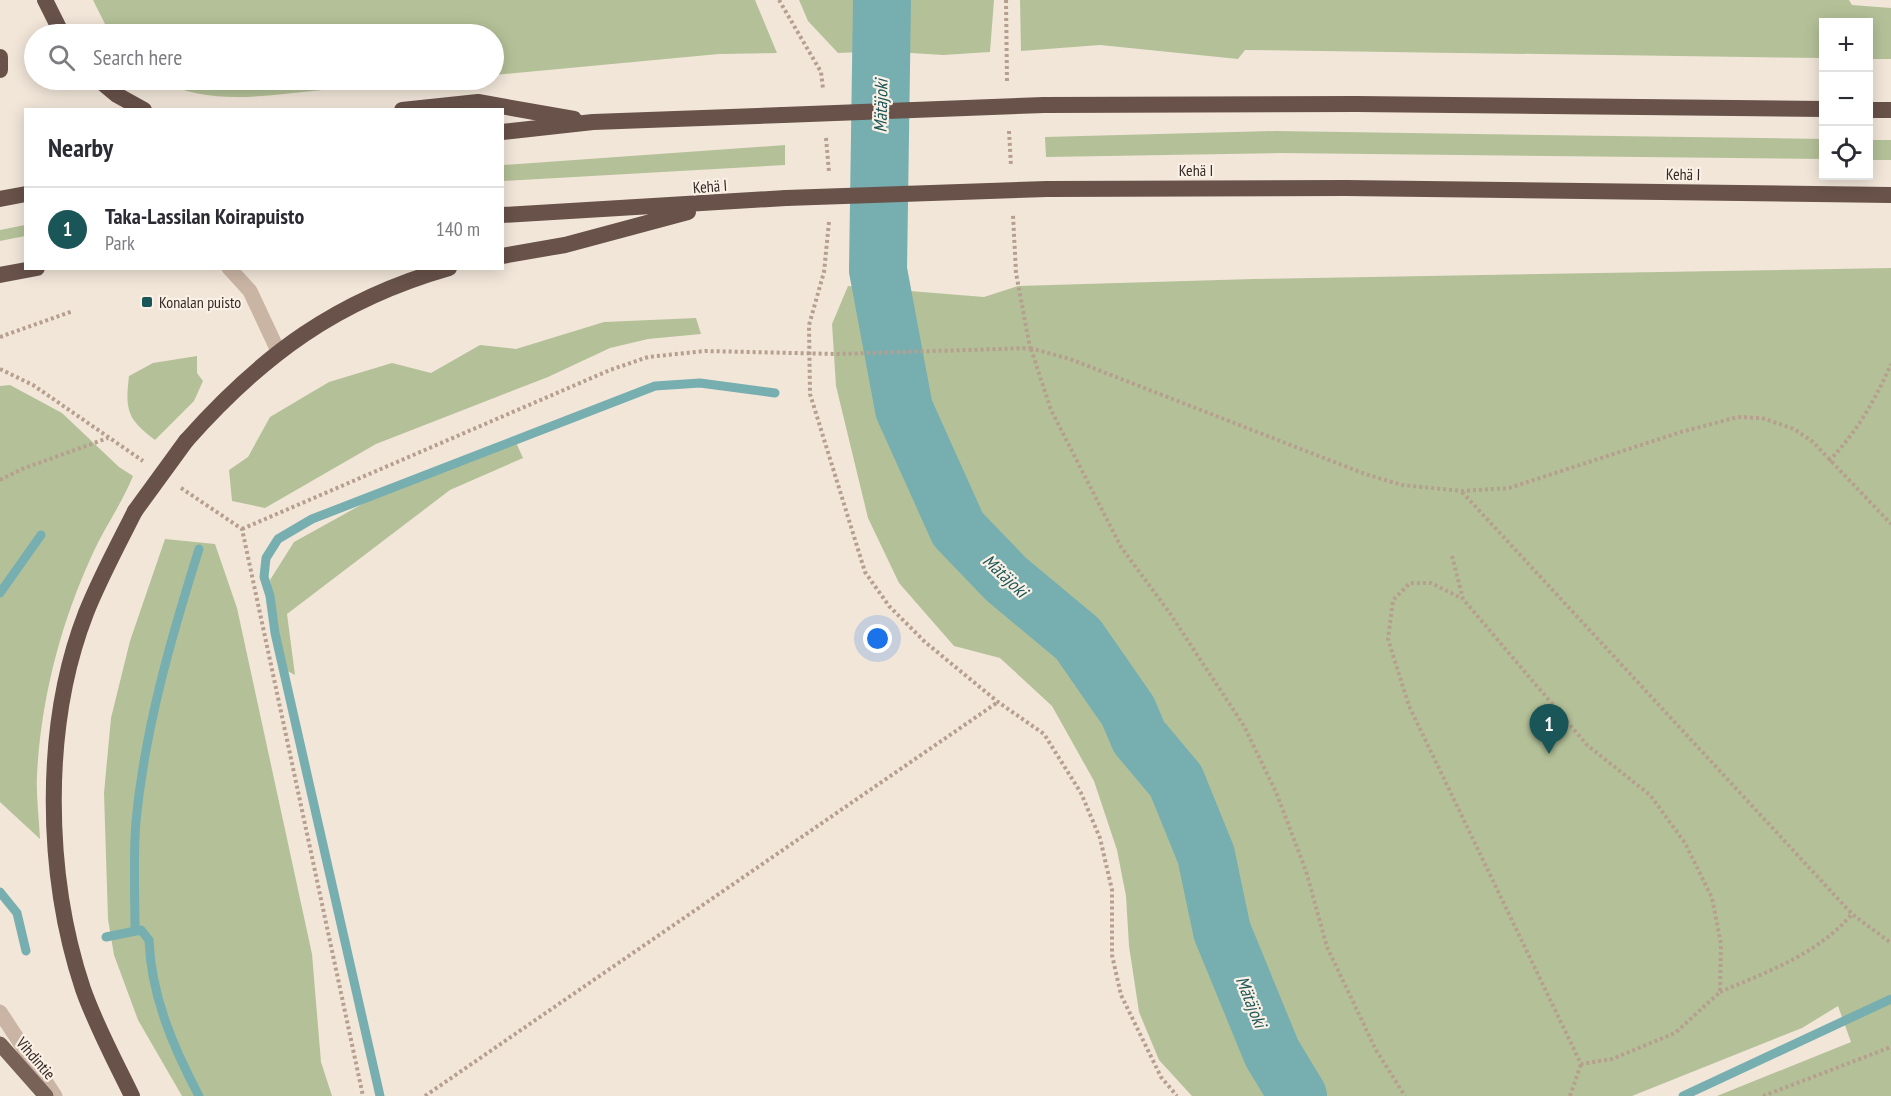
<!DOCTYPE html>
<meta charset="utf-8">
<style>
:root{--surface:#fff;--page:#f2f2f3;--text:#2b2b33;--muted:#7c7c81;--line:#e1e1e2;--accent:#1a5558}
body{margin:0;font-family:"PT Sans Narrow",sans-serif;background:var(--page);color:var(--text)}
.controls{position:absolute;right:18px;top:18px;display:grid;overflow:hidden;border-radius:0px;box-shadow:0 3px 15px #0003}
.controls button{width:54px;height:54px;display:grid;place-items:center;padding:0;border:0;border-bottom:2px solid var(--line);background:var(--surface);color:var(--text);font:30px sans-serif}
.you{position:absolute;left:878px;top:639px;width:21px;height:21px;margin:-15px;border:4px solid #fff;border-radius:50%;background:#1a73e8;box-shadow:0 0 0 9px #1a73e833}
.badge{display:grid;place-items:center;width:39px;height:39px;border-radius:50%;background:var(--accent);color:#fff;font-size:20px;font-weight:700}
.pin{position:absolute;translate:-50% -50px;filter:drop-shadow(0 2px 3px #0008)}
.pin::after{content:'';position:absolute;top:32px;width:21px;height:18px;background:inherit;clip-path:polygon(0 0,100% 0,50% 100%)}
.list{margin:0;padding:0;list-style:none}
h2{display:flex;justify-content:space-between;align-items:center;height:78px;margin:0;padding:0 24px;font-size:26px}
h2 small{font-size:20px;font-weight:400;color:var(--muted)}
.list li{display:grid;grid-template-columns:39px 1fr auto;gap:18px;align-items:center;box-sizing:border-box;height:84px;padding:0 24px;border-top:2px solid var(--line)}
.list b{display:block;font-size:22px;white-space:nowrap}
.list p{margin:0;font-size:20px;white-space:nowrap;color:var(--muted)}
.list em{font-size:20px;font-style:normal;color:var(--muted)}
.icon{flex:none;width:33px;height:33px;fill:none;stroke:currentColor;stroke-width:2;stroke-linecap:round;stroke-linejoin:round}
.map{position:relative;flex:none;width:1891px;height:1096px;overflow:hidden}
.search{position:absolute;background:var(--surface);box-shadow:0 3px 15px #0003;left:24px;top:24px;width:480px;height:66px;display:flex;align-items:center;gap:15px;box-sizing:border-box;padding:0 21px;border-radius:33px;color:var(--muted);font-size:22px}
.panel{position:absolute;background:var(--surface);box-shadow:0 3px 15px #0003;left:24px;top:108px;width:480px;height:162px;border-radius:0px}
.map>svg:first-child{display:block}
.green{fill:#b4c198}
.lines{fill:none;stroke-linecap:round;stroke-linejoin:round}
.stream{stroke:#77aeb0;stroke-width:9}
.river{stroke:#77aeb0;stroke-width:58}
.path{stroke:#b69f8e;stroke-width:4;stroke-dasharray:3 3;stroke-linecap:butt}
.service{stroke:#cab5a4;stroke-width:15}
.primary{stroke:#786157;stroke-width:15}
.trunk{stroke:#68524a;stroke-width:16}
.trunk-bridge{stroke:#68524a;stroke-width:16}
.poi-dot{fill:#1a5558;stroke:#faf0e5;stroke-width:2}
.labels{text-anchor:middle;stroke-width:4.5;stroke-linejoin:round;paint-order:stroke}
.street-label{font-size:16px;fill:#352b26;stroke:#faf0e5}
.poi-label{font-size:16px;fill:#352b26;stroke:#faf0e5;text-anchor:start}
.water-label{font-size:18px;font-style:italic;fill:#1a5558;stroke:#faf0e5}
</style>
<div class="map">
<svg width="1891" height="1096" viewBox="0 0 1891 1096">
<rect width="100%" height="100%" fill="#f2e6d9"/>
<path class="green" d="M93,0H755L777,53L719,54L494,75V34H110Z
M799,0H859L862,52L838,53L808,21Z
M894,0H994L990,52L943,55L895,52Z
M1020,0H1849L1852,5L1891,8V59H1869L1868,22H1824L1823,58L1245,50L1238,59L1100,45L1021,51Z
M161,80H441C401,83 362,87 322,90C270,95 208,107 161,80Z
M1276,131L1823,139V159L1280,153L1046,157L1045,137Z
M1869,140H1891V160H1869Z
M785,145V165L503,181V165Z
M25,225V236L0,241V230Z
M1891,268V1096H1717L1851,1042L1838,1006L1802,1028L1632,1096H1192L1159,1060L1139,1012L1129,946L1126,896L1117,850L1094,781L1052,706L1000,658L954,646L899,583L868,518L836,386L832,324L848,286L984,297L1018,286L1253,279Z
M696,318L701,334L648,339L610,348L548,377L376,444L265,508L232,501L229,470L248,457L270,417L329,382L392,363L431,373L480,345L516,349L604,322Z
M197,356V373L203,381L194,401L155,440C127,419 125,410 129,376L153,363Z
M10,385L62,413L119,467L133,476C122,503 105,527 93,553C61,622 41,698 37,775C36,796 39,818 40,839L0,802V386Z
M514,438L523,458L450,490L287,614L295,675L282,668L270,580L294,542L368,501Z
M165,539L215,544L237,608L312,954L321,1062L332,1096H182L138,1020L114,955L108,919L104,793L111,718L130,641Z"/>
<g class="lines">
<path class="stream" d="M0,593L41,535
M0,892L17,913L26,951
M135,931C135,894 133,857 136,821C145,728 171,638 199,549
M106,937L141,930L149,940C151,995 173,1047 199,1096
M380,1096L275,633L270,596L264,577L266,558L278,539L312,519L655,386L700,383L775,393
M1683,1096L1891,999"/>
<path class="river" d="M882,0L878,270L904,409L958,529L1006,579L1078,639L1128,711L1139,737L1176,781L1206,855L1222,931L1272,1053L1298,1096"/>
<path class="path" d="M779,0L821,72L823,89
M1006,0L1007,82
M1009,131L1011,166
M826,138L829,172
M829,222L824,272L809,325L810,394L865,572L889,606L925,642L998,702L1044,734L1081,793L1100,838L1112,890V955L1121,995L1161,1077L1177,1096
M0,337L73,311
M1030,348L1070,359L1365,474L1402,485L1462,491L1509,488L1681,432L1738,417L1762,418L1794,429L1813,442L1891,524
M1031,349L1051,410L1121,547L1169,612L1244,726L1276,792L1306,871L1327,947L1376,1050L1405,1096
M0,369L33,385L143,461
M1829,461C1856,433 1876,399 1891,364
M0,480L22,469L108,438
M181,488L242,529L363,1096
M1462,492L1852,914L1891,943
M242,529L610,370L648,357L705,351L838,354L1030,348L1016,273L1013,215
M1452,556L1463,599L1587,745L1650,795L1685,843L1712,898L1721,944L1720,992L1675,1033L1612,1059L1581,1064L1409,706L1388,639L1393,600L1410,583H1431L1463,599
M1720,992C1767,972 1818,954 1852,914
M425,1096L998,702
M1570,1096L1581,1064
M1763,1096L1891,1047"/>
<path class="service" d="M229,268L250,291L279,353
M0,1012L55,1096"/>
<path class="primary" d="M0,1044L46,1096"/>
<path class="trunk" d="M45,0L62,34
M0,57V70
M99,80L117,95L144,110
M1044,105L1356,104L1824,109
M402,110L478,102L574,119
M1868,110H1891
M502,132L593,122L783,115
M1047,189L1346,188L1891,195
M0,199L26,194
M502,215L786,198
M502,256L565,245L688,212
M0,275L37,268
M186,441C262,355 337,300 449,268
M132,1096C115,1061 96,1026 83,989C45,875 42,726 86,613C100,578 118,545 135,511"/>
<path class="trunk-bridge" d="M783,115L1044,105
M786,198L1047,189
M135,511L186,441"/>
</g>
<rect class="poi-dot" x="141" y="296" width="12" height="12" rx="3"/>
<g class="labels">
<g class="street-label">
<text x="1196" y="176">Kehä I</text>
<text transform="translate(1683 174) rotate(1)" y="6">Kehä I</text>
<text transform="translate(710 186) rotate(-4)" y="6">Kehä I</text>
<text transform="translate(36 1058) rotate(49)" y="6">Vihdintie</text>
</g>
<g class="poi-label">
<text x="159" y="308">Konalan puisto</text>
</g>
<g class="water-label">
<text transform="translate(881 106) rotate(-89)" y="6">Mätäjoki</text>
<text transform="translate(1005 576) rotate(43)" y="6">Mätäjoki</text>
<text transform="translate(1251 1002) rotate(68)" y="6">Mätäjoki</text>
</g>
</g>
</svg>
<div class="controls">
<button>+</button>
<button>−</button>
<button><svg class="icon" aria-label="locate" viewBox="0 0 24 24"><circle cx="12" cy="12" r="6"/><path d="M12 2v4M12 18v4M2 12h4M18 12h4"/></svg></button>
</div>
<div class="you"></div>
<div class="pin badge" style="left:1549px;top:754px">1</div>
<div class="search"><svg class="icon" aria-label="search" viewBox="0 0 24 24"><circle cx="10" cy="10" r="6"/><path d="M15 15l6 6"/></svg>Search here</div>
<section class="panel">
<h2>Nearby<small></small></h2>
<ul class="list">
<li><span class="badge">1</span><div><b>Taka-Lassilan Koirapuisto</b><p>Park</p></div><em>140 m</em></li>
</ul>
</section>
</div>
